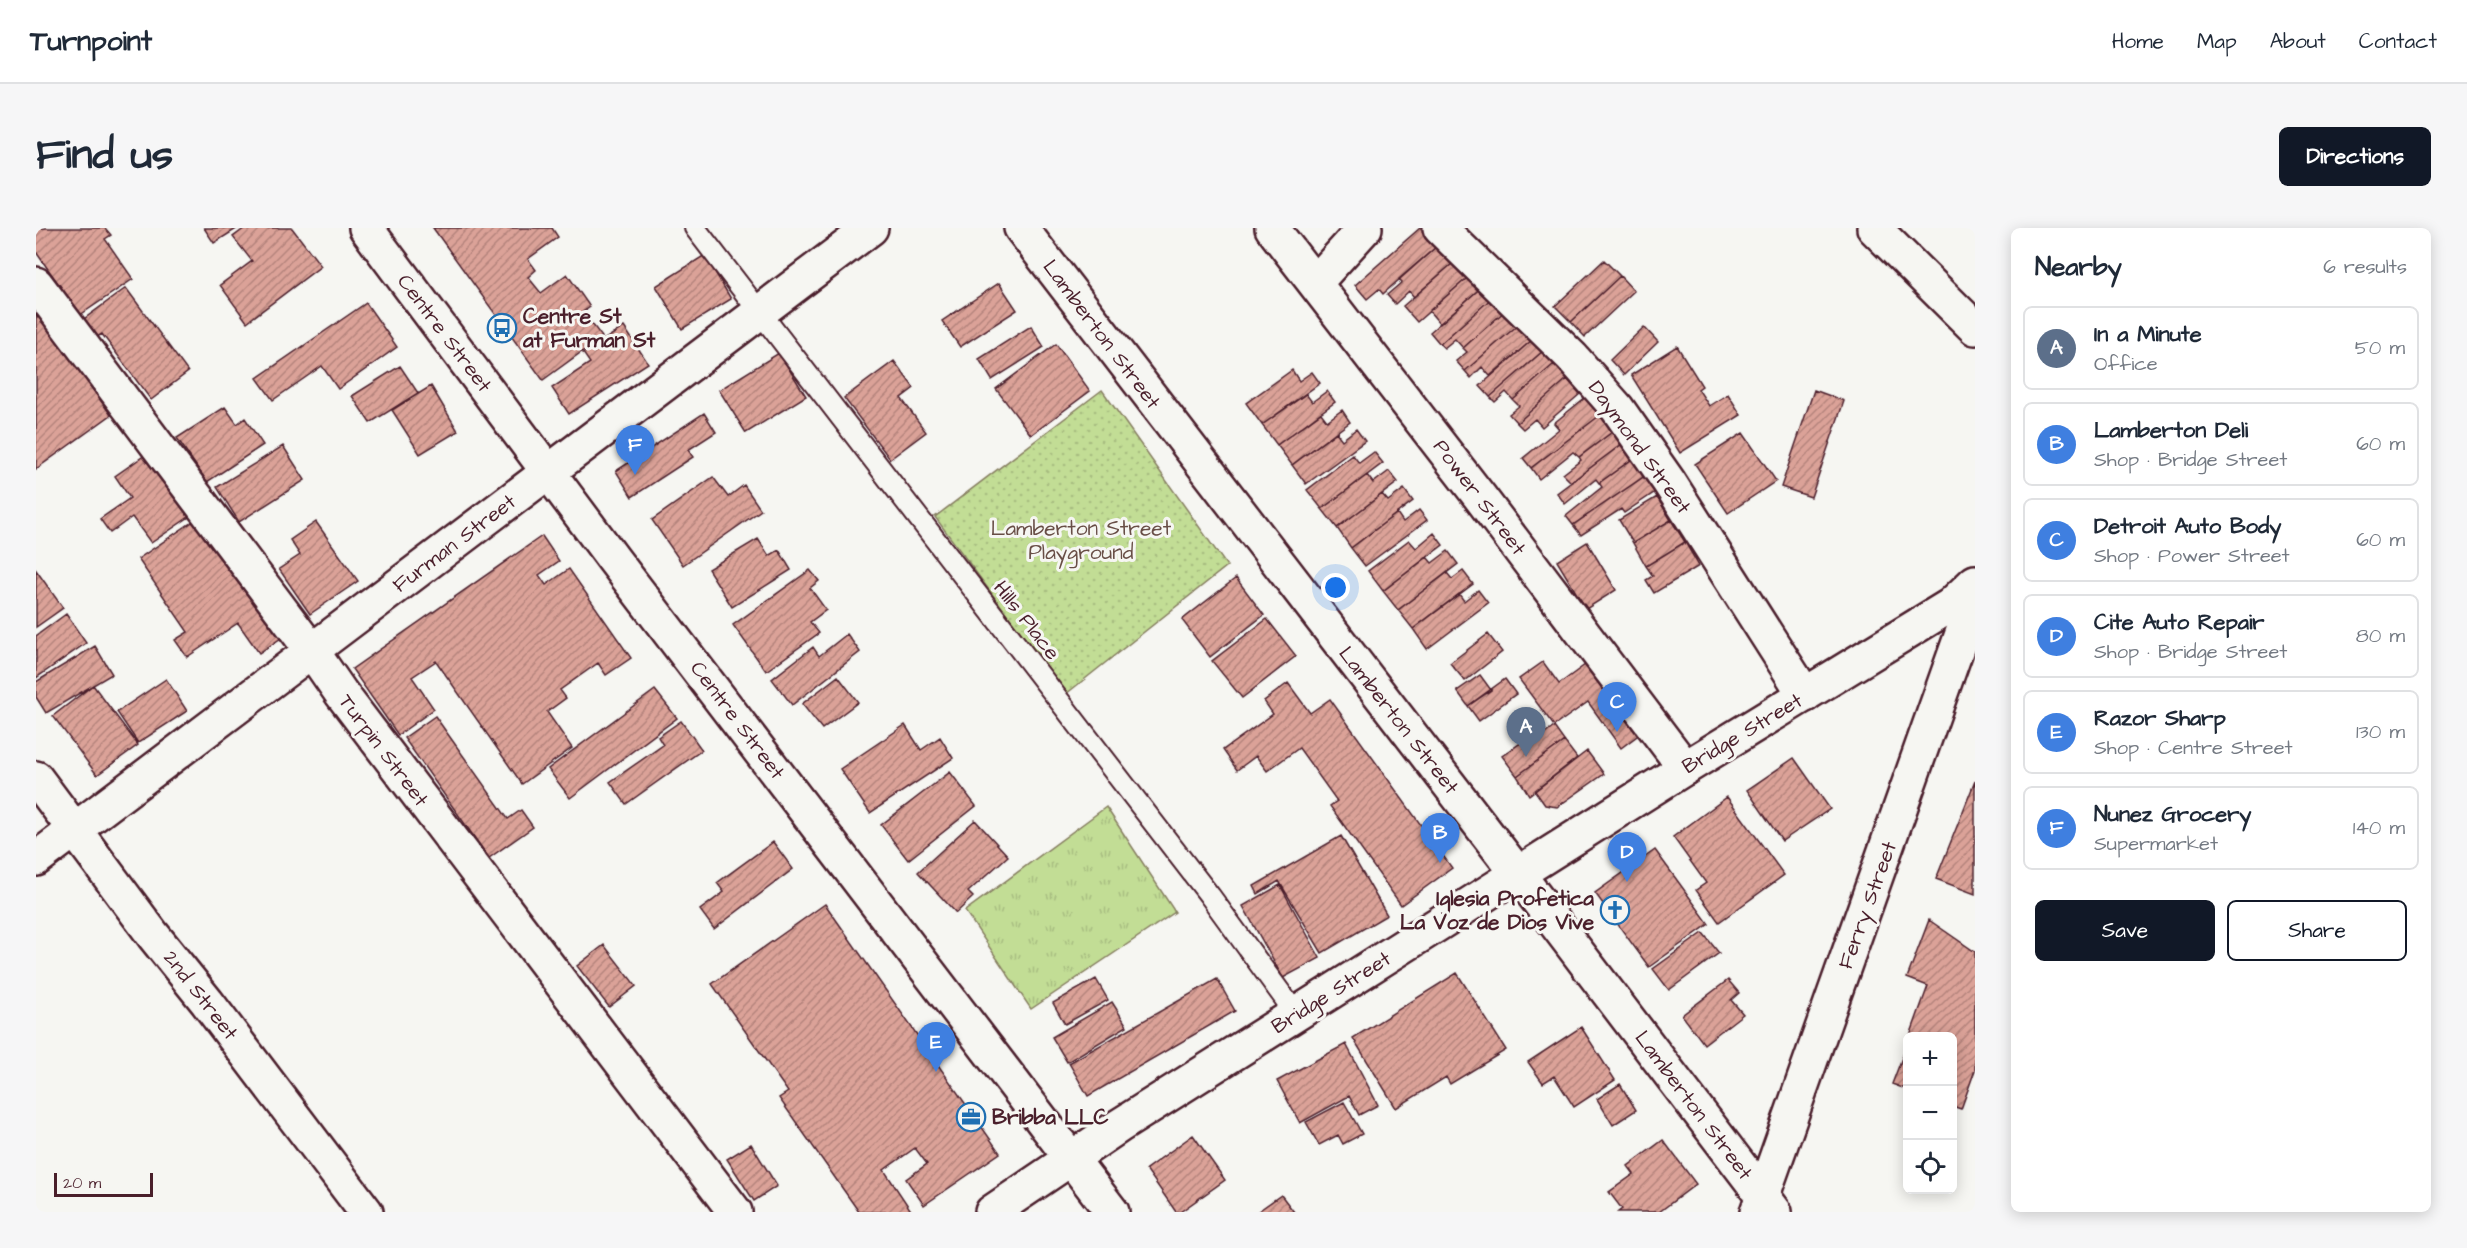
<!DOCTYPE html>
<meta charset="utf-8">
<style>
:root{--surface:#fff;--page:#f6f6f7;--text:#1f2937;--muted:#747a83;--line:#e0e1e3;--accent:#111827}
body{margin:0;font-family:"Architects Daughter",sans-serif;background:var(--page);color:var(--text)}
.controls{position:absolute;right:18px;bottom:18px;display:grid;overflow:hidden;border-radius:9px;box-shadow:0 3px 15px #0003}
.controls button{width:54px;height:54px;display:grid;place-items:center;padding:0;border:0;border-bottom:2px solid var(--line);background:var(--surface);color:var(--text);font:30px sans-serif}
.scale{position:absolute;left:18px;bottom:15px;width:99px;box-sizing:border-box;padding-left:6px;border:3px solid #4a1f2b;border-top:0;font-size:16px;line-height:21px;white-space:nowrap;color:#4a1f2b;-webkit-text-stroke:4px #f6f6f2;paint-order:stroke}
.you{position:absolute;left:1300px;top:360px;width:21px;height:21px;margin:-15px;border:4px solid #fff;border-radius:50%;background:#1a73e8;box-shadow:0 0 0 9px #1a73e833}
.badge{display:grid;place-items:center;width:39px;height:39px;border-radius:50%;background:var(--accent);color:#fff;font-size:20px;font-weight:700}
.pin{position:absolute;translate:-50% -50px;filter:drop-shadow(0 2px 3px #0008)}
.pin::after{content:'';position:absolute;top:32px;width:21px;height:18px;background:inherit;clip-path:polygon(0 0,100% 0,50% 100%)}
.list{margin:0;padding:0;list-style:none}
h2{display:flex;justify-content:space-between;align-items:center;height:78px;margin:0;padding:0 24px;font-size:26px}
h2 small{font-size:20px;font-weight:400;color:var(--muted)}
.list li{display:grid;grid-template-columns:39px 1fr auto;gap:18px;align-items:center;box-sizing:border-box;height:84px;margin:0 12px 12px;padding:0 12px;border:2px solid var(--line);border-radius:9px}
.list b{display:block;font-size:22px;white-space:nowrap}
.list p{margin:0;font-size:20px;white-space:nowrap;color:var(--muted)}
.list em{font-size:20px;font-style:normal;color:var(--muted)}
.actions{display:flex;gap:12px;padding:18px 24px}
.actions a{flex:1;padding:14px 0;border:2px solid var(--accent);border-radius:9px;text-align:center;font-size:21px;color:var(--accent)}
.actions .main{background:var(--accent);color:#fff}
.icon{flex:none;width:33px;height:33px;fill:none;stroke:currentColor;stroke-width:2;stroke-linecap:round;stroke-linejoin:round}
.map{position:relative;flex:none;width:1939px;height:984px;overflow:hidden;border-radius:9px}
header{display:flex;align-items:center;gap:36px;box-sizing:border-box;height:84px;padding:0 30px;background:var(--surface);border-bottom:2px solid var(--line)}
header strong{font-size:28px}
nav{display:flex;gap:33px;margin-inline-start:auto;font-size:21px}
.intro{display:flex;align-items:center;justify-content:space-between;box-sizing:border-box;height:144px;padding:0 36px}
h1{margin:0;font-size:42px}
.button{padding:15px 27px;border-radius:9px;background:var(--accent);color:#fff;font-size:21px;font-weight:700}
main{display:flex;gap:36px;padding:0 36px}
aside{flex:1;background:var(--surface);border-radius:9px;box-shadow:0 3px 15px #0003}
.map>svg:first-child{display:block}
.grass{fill:url(#grass-tufts);stroke:#867e60;stroke-width:1.5}
.park{fill:url(#park-dots);stroke:#867e60;stroke-width:1.5}
.building{fill:url(#building-hatch);stroke:#4a1f2b;stroke-width:1.5}
.lines{fill:none;stroke-linecap:round;stroke-linejoin:round}
.lane-casing{stroke:#4a1f2b;stroke-width:24}
.street-casing{stroke:#4a1f2b;stroke-width:38}
.secondary-casing{stroke:#4a1f2b;stroke-width:38}
.lane{stroke:#f6f6f2;stroke-width:20}
.street{stroke:#f6f6f2;stroke-width:33}
.secondary{stroke:#f6f6f2;stroke-width:33}
.labels{text-anchor:middle;stroke-width:6;stroke-linejoin:round;paint-order:stroke}
.poi-label{font-size:21px;font-weight:bold;fill:#4a1f2b;stroke:#f6f6f2;text-anchor:start}
.street-label{font-size:21px;fill:#4a1f2b;stroke:#f6f6f2}
.park-label{font-size:21px;fill:#684e46;stroke:#f6f6f2}
</style>
<header>
<strong>Turnpoint</strong>
<nav><a>Home</a><a>Map</a><a>About</a><a>Contact</a></nav>
</header>
<div class="intro"><h1>Find us</h1><a class="button">Directions</a></div>
<main>
<div class="map">
<svg width="1939" height="984" viewBox="0 0 1939 984">
<defs>
<pattern id="grass-tufts" width="24" height="20" patternUnits="userSpaceOnUse" patternTransform="scale(1.5)"><rect width="24" height="20" fill="#c2dd95"/><path d="M3 7l-1-3M5 7V3M7 7l1-3M15 17l-1-3M17 17v-4M19 17l1-3" fill="none" stroke="#a8bd81"/></pattern>
<pattern id="park-dots" width="8" height="8" patternUnits="userSpaceOnUse" patternTransform="scale(1.5)"><rect width="8" height="8" fill="#c2dd95"/><path d="M2 2h.1M6 6h.1" fill="none" stroke="#a8bd81" stroke-width="1.8" stroke-linecap="round"/></pattern>
<pattern id="building-hatch" width="6" height="6" patternUnits="userSpaceOnUse" patternTransform="scale(1.5)"><rect width="6" height="6" fill="#dba298"/><path d="M-1 1l2-2M0 6l6-6M5 7l2-2" fill="none" stroke="#b4837c"/></pattern>
</defs>
<rect width="100%" height="100%" fill="#f6f6f2"/>
<filter id="ink" filterUnits="userSpaceOnUse"><feTurbulence type="fractalNoise" baseFrequency=".0167" numOctaves="2"/><feDisplacementMap in="SourceGraphic" scale="12" xChannelSelector="R" yChannelSelector="G"/><feConvolveMatrix kernelMatrix="1 2 1 2 8 2 1 2 1" color-interpolation-filters="sRGB"/></filter>
<g filter="url(#ink)">
<path class="grass" d="M1070,579L1139,684L995,781L929,683Z"/>
<path class="park" d="M1066,162L1191,338L1030,466L899,289Z"/>
<path class="building" d="M0,0H69L75,7L69,11L97,51L44,87L0,24Z
M168,0H202L178,15Z
M209,0H256L285,38L211,94L184,57L216,33L197,9Z
M397,0H516L522,9L492,31L500,42L492,49L505,65L531,46L554,79L547,84L566,109L507,152Z
M1384,0H1397L1408,12L1347,66L1343,61L1331,71L1319,57Z
M1408,12L1424,29L1378,69L1373,63L1359,76L1351,67L1366,54L1363,51Z
M669,27L695,71L646,101L620,58Z
M1424,29L1437,45L1381,94L1367,78Z
M1568,32L1584,48L1535,94L1519,78Z
M1437,45L1448,57L1404,96L1393,83Z
M1584,48L1598,63L1549,109L1535,94Z
M963,55L981,82L924,119L906,93Z
M1448,57L1458,68L1404,116L1394,104Z
M90,60L152,144L115,172L66,106L61,109L48,91Z
M1458,68L1470,82L1427,120L1419,111L1408,120L1404,116Z
M330,75L361,119L302,161L286,138L237,172L221,150Z
M0,82L75,187L0,241Z
M1470,82L1483,96L1429,143L1420,133L1431,124L1427,120Z
M1483,96L1496,112L1454,148L1446,139L1435,150L1429,143Z
M995,98L1008,119L956,152L943,131Z
M588,99L612,135L533,186L516,160L554,135L547,125Z
M1608,99L1622,114L1588,147L1574,132Z
M1496,112L1507,123L1454,169L1444,158Z
M1020,116L1054,163L995,207L960,161Z
M1641,118L1666,158L1662,161L1673,178L1692,166L1705,187L1644,225L1595,147Z
M1507,123L1518,136L1477,172L1470,164L1459,174L1454,169Z
M743,125L770,168L710,205L683,162Z
M858,133L878,160L865,170L890,204L854,231L808,170Z
M1518,136L1531,151L1481,195L1473,186L1483,178L1477,172Z
M364,138L382,165L334,195L316,168Z
M1256,142L1263,153L1276,144L1284,155L1226,197L1210,175Z
M1531,151L1544,166L1506,199L1499,191L1487,201L1481,195Z
M395,158L422,203L384,226L356,182Z
M1778,162L1808,173L1775,269L1745,259Z
M1291,163L1299,174L1241,217L1226,197L1270,166L1276,174Z
M1556,164L1571,182L1495,240L1487,230L1523,201L1518,195Z
M189,179L201,196L209,190L227,217L171,254L141,210Z
M1306,182L1314,194L1256,237L1241,217L1285,185L1291,193Z
M1571,182L1584,198L1543,229L1537,224L1503,251L1495,240Z
M668,185L680,204L652,222L657,229L596,269L580,243Z
M1584,198L1594,210L1535,254L1527,246L1545,232L1543,229Z
M1320,201L1329,213L1270,256L1256,237L1300,204L1306,212Z
M1707,205L1740,253L1692,285L1659,236Z
M1594,210L1606,224L1563,255L1560,251L1529,276L1521,265Z
M247,218L269,252L203,294L181,259Z
M1338,224L1347,235L1286,281L1271,262L1317,227L1323,235Z
M1606,224L1619,241L1537,297L1530,288L1566,259L1563,255Z
M109,227L153,289L115,315L96,289L74,305L64,291L94,270L79,248Z
M1619,241L1631,256L1588,285L1585,281L1545,307L1537,297Z
M1353,243L1362,254L1301,300L1286,281L1331,247L1337,255Z
M677,249L692,269L708,257L725,282L647,337L616,292Z
M1368,261L1377,273L1315,320L1301,300L1346,266L1352,273Z
M1621,269L1635,292L1597,315L1583,292Z
M1383,282L1391,292L1329,338L1315,320L1361,285L1367,294Z
M162,290L245,410L223,425L202,395L151,429L139,412L152,404L102,331Z
M1635,292L1649,314L1610,338L1597,315Z
M280,294L322,353L274,386L243,341L264,327L254,312Z
M1398,305L1407,317L1347,363L1332,343L1373,312L1380,320Z
M506,308L523,333L503,347L510,357L533,341L595,430L570,447L562,435L524,462L530,470L511,484L536,520L486,556L400,433L376,449L398,481L362,507L316,441Z
M722,311L733,328L743,322L755,342L696,379L672,341Z
M1551,314L1580,362L1550,381L1521,333Z
M1649,314L1663,338L1618,365L1610,352L1617,348L1610,338Z
M1412,323L1422,336L1362,382L1347,363L1391,329L1396,335Z
M0,342L27,380L0,399Z
M774,342L783,353L774,360L790,382L774,394L783,405L730,443L697,397Z
M1427,343L1437,356L1377,401L1362,382L1411,345L1416,351Z
M1200,350L1228,387L1174,429L1146,392Z
M1442,362L1452,375L1391,421L1377,401L1423,366L1428,373Z
M30,386L50,415L0,450V408Z
M1231,391L1260,428L1206,470L1176,433Z
M811,406L824,424L756,477L736,451L777,419L783,428Z
M1452,406L1466,424L1429,453L1414,435Z
M59,418L76,446L10,485L0,469V454Z
M1507,434L1523,456L1553,434L1605,505L1585,520L1552,474L1518,498L1483,451Z
M1444,447L1455,462L1432,478L1421,463Z
M802,448L822,474L786,501L766,476Z
M130,451L151,483L102,515L81,484Z
M1469,451L1480,466L1443,493L1432,478Z
M1252,455L1274,485L1294,471L1416,640L1365,677L1294,578L1301,573L1263,520L1231,543L1220,528L1201,542L1187,522L1237,486L1228,473Z
M57,457L102,517L61,547L17,488Z
M619,462L641,490L534,570L512,541Z
M399,488L472,591L485,582L497,599L453,630L368,510Z
M645,493L666,522L590,576L574,554L627,517L622,509Z
M869,497L885,522L904,509L917,530L834,585L804,541Z
M1518,499L1528,513L1481,548L1466,528L1506,500L1510,505Z
M1528,513L1541,530L1493,567L1481,548Z
M1551,523L1568,546L1521,579L1509,577L1499,563Z
M1758,530L1794,581L1746,613L1711,562Z
M914,544L940,578L872,632L845,597Z
M1939,553V666L1900,651Z
M1691,569L1748,647L1683,694L1660,662L1670,655L1637,609Z
M939,592L972,628L932,664L937,669L920,685L882,644Z
M1305,608L1351,687L1286,725L1243,653L1222,666L1218,658Z
M737,614L757,641L678,701L664,682L688,664L681,655Z
M1619,622L1673,696L1613,739L1559,665Z
M1244,657L1284,730L1247,750L1207,678Z
M789,676L964,925L888,977L870,951L891,936L879,920L848,942L876,984H823L743,870L752,864L676,756Z
M1893,692L1939,724V842L1925,881L1916,878V808H1874L1892,758L1871,750Z
M1667,705L1683,725L1633,762L1617,741Z
M568,717L600,758L573,779L541,738Z
M1421,745L1470,822L1414,856L1410,849L1360,880L1317,810Z
M1060,751L1072,772L1029,796L1017,775Z
M1181,751L1199,783L1052,868L1033,835Z
M1692,752L1703,765L1695,772L1707,786L1668,816L1646,787Z
M1076,774L1091,798L1031,834L1016,809Z
M1545,799L1579,852L1538,879L1518,848L1507,855L1492,834Z
M1872,814V862L1856,856Z
M1310,816L1342,877L1323,887L1313,868L1264,895L1241,853Z
M1584,856L1600,882L1577,897L1561,871Z
M1308,874L1326,906L1307,916L1302,907L1283,917L1270,894Z
M1157,907L1189,952L1144,984H1140L1110,941Z
M1627,912L1660,956L1623,984H1582L1586,981L1573,964L1598,946L1592,938Z
M715,916L741,958L718,973L691,931Z
M1245,967L1258,984H1221Z"/>
<g class="lines">
<g class="lane-casing">
<path id="lane" d="M659,0L1174,668L1260,786"/>
</g>
<g class="street-casing">
<path id="street" d="M985,0L1482,646L1739,984
M1236,0L1444,269L1649,540
M1404,0L1536,129L1581,180L1633,254L1769,467
M1838,0L1939,100
M1279,55L1329,0
M0,56L276,423L305,465L699,984
M0,550L117,707L171,774L330,984
M0,631L835,0
M1721,984L1939,369"/>
</g>
<g class="secondary-casing">
<path id="secondary" d="M330,0L578,332L1076,984
M956,984L1083,898L1649,540L1915,377L1939,354"/>
</g>
<use href="#lane" class="lane"/>
<use href="#street" class="street"/>
<use href="#secondary" class="secondary"/>
</g>
</g>
<defs>
<g id="bus-ring" transform="scale(1.5)"><circle r="9.5" fill="#f6f6f2" stroke="#1f6fb2" stroke-width="1.5"/><path d="M-5-6H5V4H4V6H2V4H-2V6H-4V4H-5ZM-3.5-4V0h7V-4ZM-3.5 1.2v1.5H-2V1.2ZM2 1.2v1.5H3.5V1.2Z" fill="#1f6fb2"/></g>
<g id="church-ring" transform="scale(1.5)"><circle r="9.5" fill="#f6f6f2" stroke="#1f6fb2" stroke-width="1.5"/><path d="M-1.2-6h2.4v3.5h3.3v2.4h-3.3V6h-2.4V-.1h-3.3v-2.4h3.3Z" fill="#1f6fb2"/></g>
<g id="office-ring" transform="scale(1.5)"><circle r="9.5" fill="#f6f6f2" stroke="#1f6fb2" stroke-width="1.5"/><path d="M-6-3h4V-5.5h4V-3h4V5H-6ZM-1-4.5V-3h2v-1.5ZM-6 0V1H6V0Z" fill="#1f6fb2"/></g>
</defs>
<g fill-rule="evenodd">
<use href="#bus-ring" x="466" y="100"/>
<use href="#church-ring" x="1579" y="682"/>
<use href="#office-ring" x="935" y="889"/>
</g>
<g class="labels">
<g class="poi-label">
<text x="487" y="95">Centre St<tspan x="487" dy="24">at Furman St</tspan></text>
<text x="1558" y="677" text-anchor="end">Iglesia Profetica<tspan x="1558" dy="24">La Voz de Dios Vive</tspan></text>
<text x="956" y="896">Bribba LLC</text>
</g>
<g class="street-label">
<text transform="translate(409 105) rotate(53)" y="7">Centre Street</text>
<text transform="translate(1066 106) rotate(53)" y="7">Lamberton Street</text>
<text transform="translate(1604 219) rotate(54)" y="7">Daymond Street</text>
<text transform="translate(1444 269) rotate(53)" y="7">Power Street</text>
<text transform="translate(418 315) rotate(-37)" y="7">Furman Street</text>
<text transform="translate(991 392) rotate(52)" y="7">Hills Place</text>
<text transform="translate(702 492) rotate(53)" y="7">Centre Street</text>
<text transform="translate(1363 492) rotate(52)" y="7">Lamberton Street</text>
<text transform="translate(1706 505) rotate(-31)" y="7">Bridge Street</text>
<text transform="translate(348 522) rotate(53)" y="7">Turpin Street</text>
<text transform="translate(1831 677) rotate(-70)" y="7">Ferry Street</text>
<text transform="translate(1295 764) rotate(-32)" y="7">Bridge Street</text>
<text transform="translate(165 767) rotate(52)" y="7">2nd Street</text>
<text transform="translate(1658 877) rotate(53)" y="7">Lamberton Street</text>
</g>
<g class="park-label">
<text x="1045" y="307">Lamberton Street<tspan x="1045" dy="24">Playground</tspan></text>
</g>
</g>
</svg>
<div class="controls">
<button>+</button>
<button>−</button>
<button><svg class="icon" aria-label="locate" viewBox="0 0 24 24"><circle cx="12" cy="12" r="6"/><path d="M12 2v4M12 18v4M2 12h4M18 12h4"/></svg></button>
</div>
<div class="scale">20 m</div>
<div class="you"></div>
<div class="pin badge" style="left:1490px;top:529px;background:#5c6f8a">A</div>
<div class="pin badge" style="left:1404px;top:635px;background:#3f7fe0">B</div>
<div class="pin badge" style="left:1581px;top:504px;background:#3f7fe0">C</div>
<div class="pin badge" style="left:1591px;top:654px;background:#3f7fe0">D</div>
<div class="pin badge" style="left:900px;top:844px;background:#3f7fe0">E</div>
<div class="pin badge" style="left:599px;top:247px;background:#3f7fe0">F</div>
</div>
<aside>
<h2>Nearby<small>6 results</small></h2>
<ul class="list">
<li><span class="badge" style="background:#5c6f8a">A</span><div><b>In a Minute</b><p>Office</p></div><em>50 m</em></li>
<li><span class="badge" style="background:#3f7fe0">B</span><div><b>Lamberton Deli</b><p>Shop · Bridge Street</p></div><em>60 m</em></li>
<li><span class="badge" style="background:#3f7fe0">C</span><div><b>Detroit Auto Body</b><p>Shop · Power Street</p></div><em>60 m</em></li>
<li><span class="badge" style="background:#3f7fe0">D</span><div><b>Cite Auto Repair</b><p>Shop · Bridge Street</p></div><em>80 m</em></li>
<li><span class="badge" style="background:#3f7fe0">E</span><div><b>Razor Sharp</b><p>Shop · Centre Street</p></div><em>130 m</em></li>
<li><span class="badge" style="background:#3f7fe0">F</span><div><b>Nunez Grocery</b><p>Supermarket</p></div><em>140 m</em></li>
</ul>
<div class="actions"><a class="main">Save</a><a>Share</a></div>
</aside>
</main>
